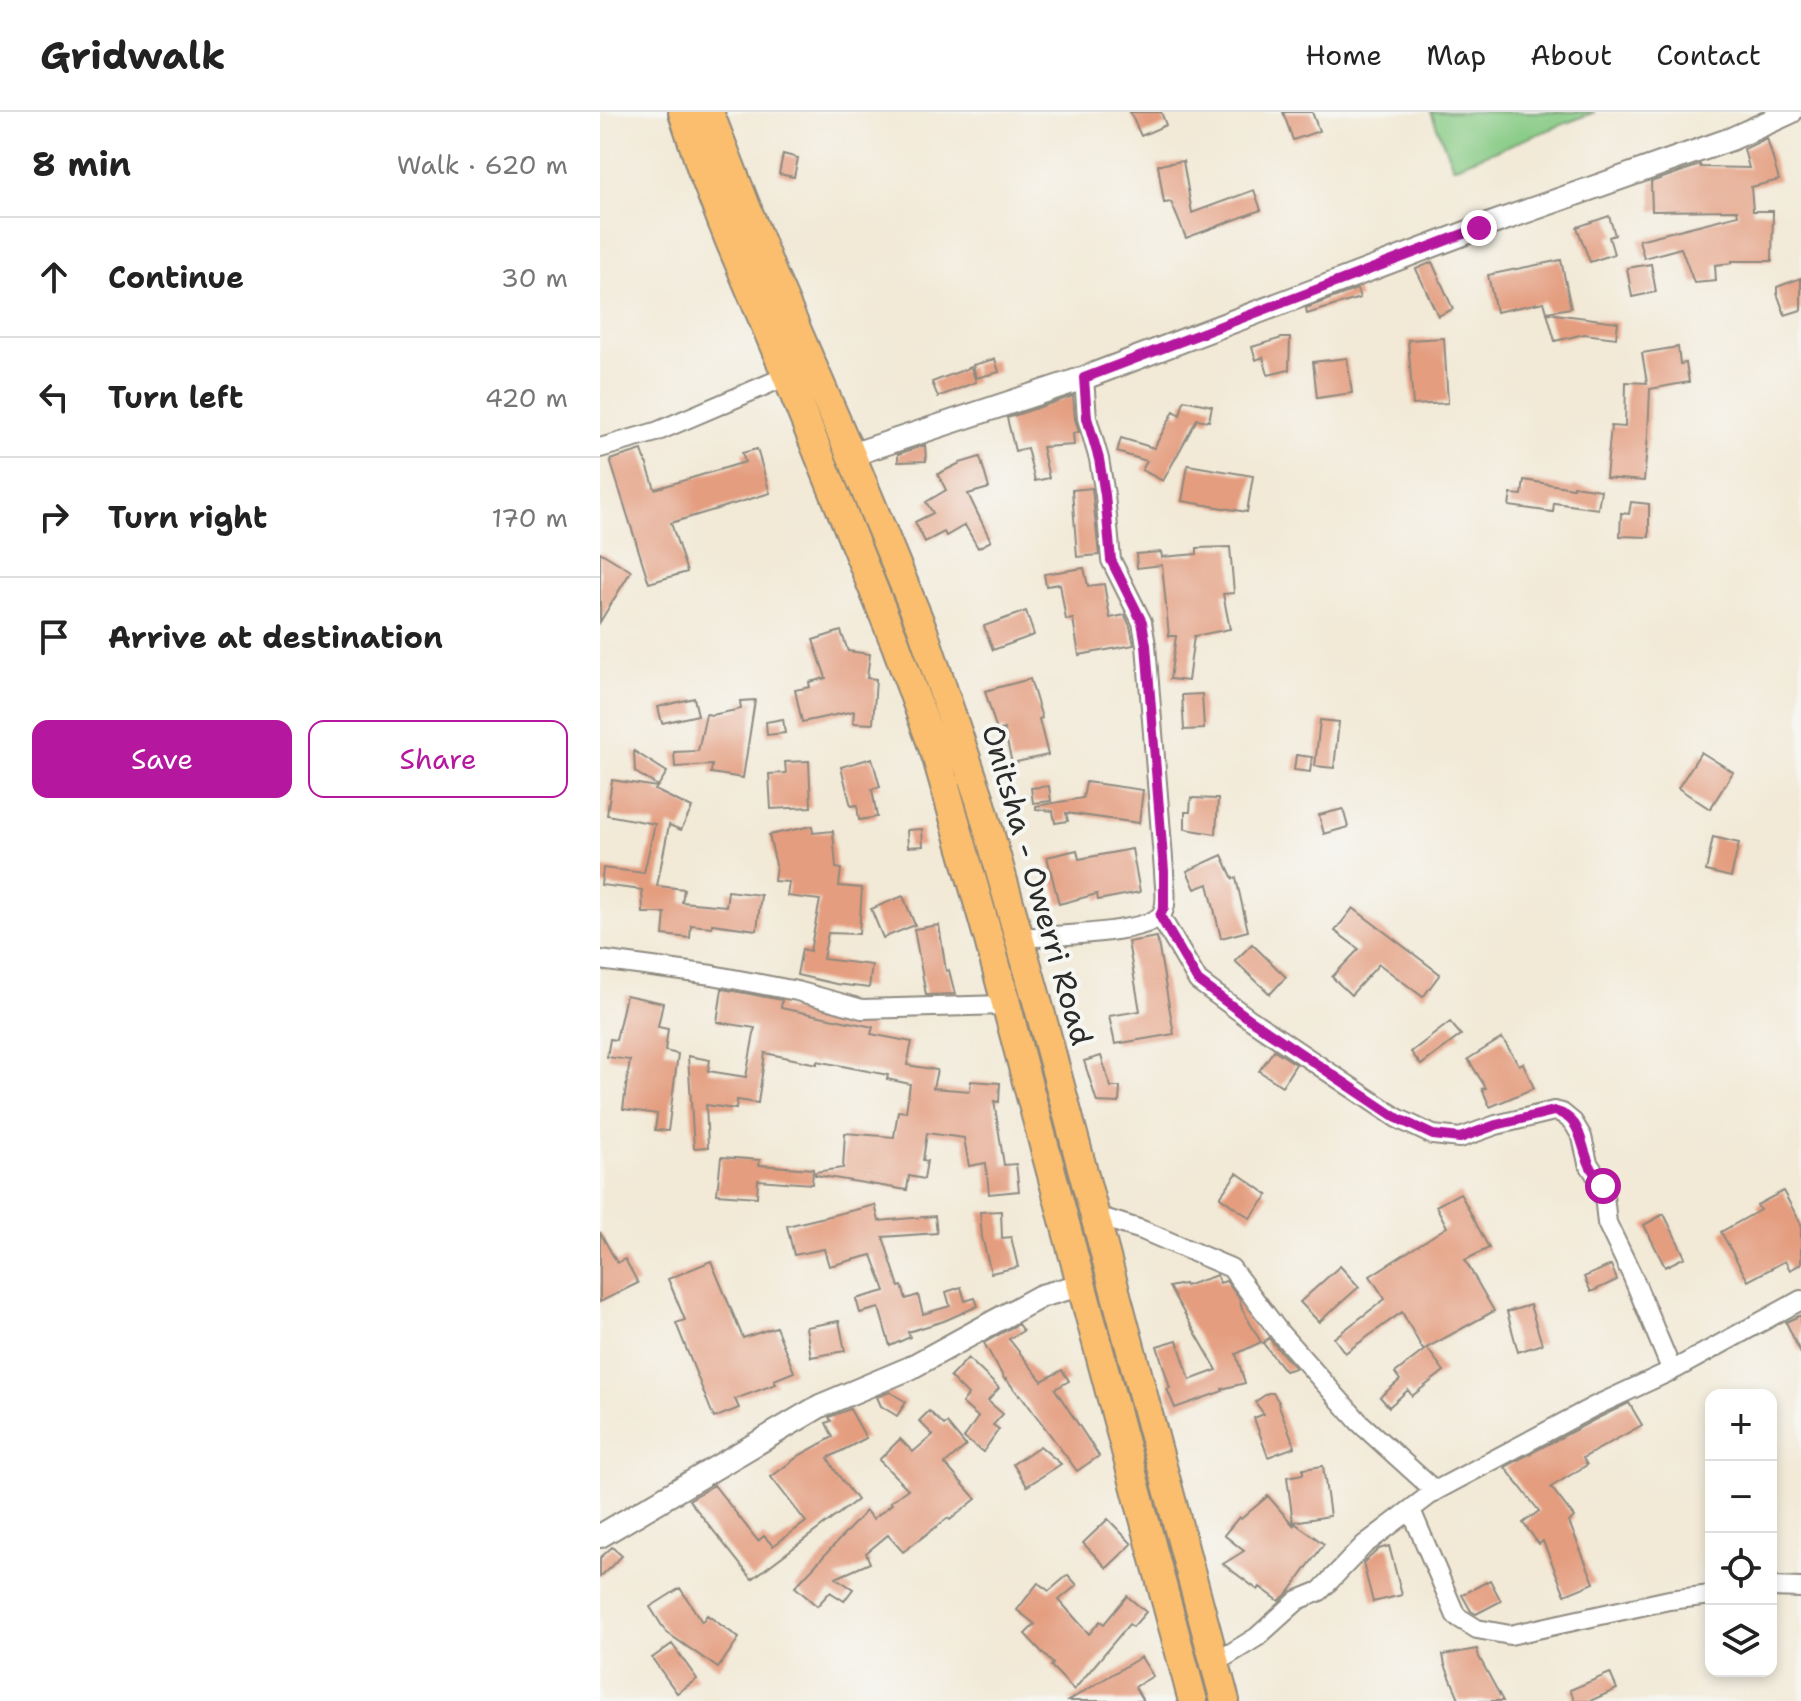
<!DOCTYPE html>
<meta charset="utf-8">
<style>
:root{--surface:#fff;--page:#f2f2f2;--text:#222;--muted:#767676;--line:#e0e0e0;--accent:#b5179e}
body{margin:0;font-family:"Shantell Sans",sans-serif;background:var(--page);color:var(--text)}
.controls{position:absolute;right:24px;bottom:24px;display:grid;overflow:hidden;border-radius:16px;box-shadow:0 4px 12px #0003}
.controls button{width:72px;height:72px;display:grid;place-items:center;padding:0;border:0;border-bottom:2px solid var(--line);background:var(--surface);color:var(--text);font:40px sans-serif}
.stop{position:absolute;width:24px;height:24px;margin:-18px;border:6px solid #b5179e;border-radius:50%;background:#fff}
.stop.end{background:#b5179e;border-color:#fff;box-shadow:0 2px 8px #0008}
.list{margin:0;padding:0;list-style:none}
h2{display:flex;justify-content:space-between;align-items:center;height:104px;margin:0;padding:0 32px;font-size:34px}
h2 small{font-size:26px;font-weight:400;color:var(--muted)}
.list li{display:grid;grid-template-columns:52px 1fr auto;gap:24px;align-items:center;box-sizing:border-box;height:120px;padding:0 32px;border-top:2px solid var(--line)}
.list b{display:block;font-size:30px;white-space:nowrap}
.list em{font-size:26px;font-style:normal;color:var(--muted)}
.actions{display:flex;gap:16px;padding:24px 32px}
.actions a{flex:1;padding:18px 0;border:2px solid var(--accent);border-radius:16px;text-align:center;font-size:28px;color:var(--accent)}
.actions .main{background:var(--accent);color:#fff}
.icon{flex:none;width:44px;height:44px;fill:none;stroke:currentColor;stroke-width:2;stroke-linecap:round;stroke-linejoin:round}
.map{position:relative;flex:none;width:1201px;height:1589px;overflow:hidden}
header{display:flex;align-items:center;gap:48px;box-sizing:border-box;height:112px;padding:0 40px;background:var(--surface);border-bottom:2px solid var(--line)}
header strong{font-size:38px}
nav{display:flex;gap:44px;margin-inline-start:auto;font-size:28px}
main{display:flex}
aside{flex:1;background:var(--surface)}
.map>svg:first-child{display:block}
.green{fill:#87cb85;stroke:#597b58;stroke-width:2}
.building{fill:#e49d7f}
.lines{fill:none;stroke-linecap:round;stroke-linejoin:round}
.minor-casing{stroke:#8e8a80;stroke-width:22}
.tertiary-casing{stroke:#8e8a80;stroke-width:26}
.trunk-casing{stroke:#8e8a80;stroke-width:32}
.minor{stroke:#fff;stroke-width:18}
.tertiary{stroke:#fff;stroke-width:22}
.trunk{stroke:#fabe6e;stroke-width:28}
.route{stroke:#b5179e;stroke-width:10}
.labels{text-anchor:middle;stroke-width:8;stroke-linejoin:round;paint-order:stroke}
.street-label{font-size:30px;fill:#2b2b2b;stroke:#f6f6f2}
</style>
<header>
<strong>Gridwalk</strong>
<nav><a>Home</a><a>Map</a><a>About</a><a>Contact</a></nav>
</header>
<main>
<aside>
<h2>8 min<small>Walk · 620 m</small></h2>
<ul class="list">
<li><svg class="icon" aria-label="ahead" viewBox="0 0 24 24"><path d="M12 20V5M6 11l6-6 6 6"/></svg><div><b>Continue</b></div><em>30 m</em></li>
<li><svg class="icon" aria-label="left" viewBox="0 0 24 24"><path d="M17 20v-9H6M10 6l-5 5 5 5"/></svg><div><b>Turn left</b></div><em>420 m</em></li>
<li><svg class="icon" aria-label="right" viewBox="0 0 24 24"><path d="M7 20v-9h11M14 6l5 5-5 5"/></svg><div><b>Turn right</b></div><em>170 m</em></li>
<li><svg class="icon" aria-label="arrive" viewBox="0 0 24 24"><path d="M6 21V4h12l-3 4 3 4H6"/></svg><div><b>Arrive at destination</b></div></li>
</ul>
<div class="actions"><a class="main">Save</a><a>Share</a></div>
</aside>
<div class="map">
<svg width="1201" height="1589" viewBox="0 0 1201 1589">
<rect width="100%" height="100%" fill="#f6f6f2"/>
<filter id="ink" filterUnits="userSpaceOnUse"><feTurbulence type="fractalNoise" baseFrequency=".0125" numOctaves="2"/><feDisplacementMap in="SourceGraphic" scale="16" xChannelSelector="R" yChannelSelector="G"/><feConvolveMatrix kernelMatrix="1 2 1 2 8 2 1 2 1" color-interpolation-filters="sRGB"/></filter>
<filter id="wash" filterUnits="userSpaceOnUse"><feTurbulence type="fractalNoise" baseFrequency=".006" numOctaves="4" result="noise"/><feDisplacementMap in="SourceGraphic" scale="32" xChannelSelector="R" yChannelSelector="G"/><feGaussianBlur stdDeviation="1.8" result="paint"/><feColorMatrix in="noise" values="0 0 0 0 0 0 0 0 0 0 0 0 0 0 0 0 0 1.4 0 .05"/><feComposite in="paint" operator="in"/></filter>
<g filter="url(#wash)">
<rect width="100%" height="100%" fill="#f2e9d6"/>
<path class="green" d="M831,0H995L853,55Z"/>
<g id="blocks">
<path class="building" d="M530,0H561L566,13L541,24Z
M683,0H712L719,19L693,28Z
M1167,26L1179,68L1151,75L1153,99H1173L1172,149H1132V151L1115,153L1116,169L1094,171L1081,136L1044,146L1039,128L1138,103L1137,98L1052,99L1051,70L1100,53L1101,55L1149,56L1144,37Z
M183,42L198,46L194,65L179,62Z
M583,49L592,101L654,78L661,98L586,126L571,90L564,91L558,53Z
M1009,104L1015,123L1009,125L1014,142L990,150L977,115Z
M961,148L971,196L947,200L944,190L896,200L888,163Z
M832,150L853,197L838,204L816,157Z
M1051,152L1056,180L1032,185L1027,156Z
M1201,166V198L1185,203L1177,181V175Z
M757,177L760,186L707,202L706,196Z
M947,201L1018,210L1016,226L984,222L955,229Z
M682,226H690L689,258L668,263L663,245L656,248L652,235Z
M844,226L848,291L813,293L808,228Z
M1078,235L1080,252L1086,251L1089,270L1050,277L1048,323L1044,369L1006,366L1011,314L1025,315L1026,270L1047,271L1042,241Z
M747,246L752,281L717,286L713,250Z
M395,247L399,260L376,266L373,253Z
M371,255L376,270L338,285L332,270Z
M473,284L475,307L479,320L473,321L474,333L442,335L449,366L435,369L427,336L415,339L407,306Z
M584,288L612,294L609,309L597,307L563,369L542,358L547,349L517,340L521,326L554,336L574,299L580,303Z
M325,333L326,349L298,350V342Z
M157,337L170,381L71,411L87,460L49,471L10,348L42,338L55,377L145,350L142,341Z
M380,345L389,376L368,382L391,429L378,436L365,413L346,424L344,420L325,430L315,410L333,401L326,390L346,378L338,362L360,351Z
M588,353L653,364L647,400L582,389Z
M924,368L973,376V374L1001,378L998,397L954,391L953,400L909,394L911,382L922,383Z
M492,376L499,443L477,445L472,378Z
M1031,390L1049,392V425L1020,424L1021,401L1029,402Z
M630,435L634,481L623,482L630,517L594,524L588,569L570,567L576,524H569L562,453L537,456L536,442L561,440L562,445L597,442V436Z
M0,440L31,459L0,510Z
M484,456L488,474L504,472L510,506L525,503L530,514L534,533L479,543L473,507L466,508L460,472L446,474L444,462Z
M426,499L434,523L393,538L384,514Z
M241,519L248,539L270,542L267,566L276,567L273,612L253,611L254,599L202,610L195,578L210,575L209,570L226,566L213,528Z
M430,567L442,606L439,607L448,643L412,651L404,617L397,619L385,579Z
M602,582L604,617L584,618L582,583Z
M94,586L98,603L62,611L58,595Z
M155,588L143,666L111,661L112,653L75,655L74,640L98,639L106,602L112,603L141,597L140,589Z
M183,607L185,621L167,623L166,610Z
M720,608L739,610L734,656L715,654Z
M34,639L67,660L58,674L35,660Z
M1101,640L1133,660L1110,697L1078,676Z
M696,643L712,645L710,660L694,658Z
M272,646L280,675L272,677L277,705L259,708L257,693L251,694L241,655Z
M209,649L211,695L171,697L169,662L186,661L185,650Z
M12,668L57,675L55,678L92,696L81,718L69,713L57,774L84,777L82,790L126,794L128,779L161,783L157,818L112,812V815L91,813L90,826L63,823L65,801H43L42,778L1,773L3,756L44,761L55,712L7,703Z
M486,670L543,678L539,711L466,701L468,709L455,711L453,699L436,697V694L483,686Z
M449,674L451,689L433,691L431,676Z
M591,686L618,687L616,722L585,717V700H590Z
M743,697L748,715L724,722L719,703Z
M212,714L213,721L233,719L236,756L241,757L239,774L262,776L259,822L228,821L223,847L272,853L269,876L236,872L197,863L202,837L210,839L220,788L187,784L189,770L174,769L176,753L169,723Z
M322,717L323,734L308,735L307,718Z
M1113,725L1139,731L1131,765L1106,759Z
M532,737L540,780L498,788L497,782L459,792L447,745L477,738L479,747Z
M622,743L633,767L636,766L648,819L621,826L608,772L595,777L587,759Z
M303,784L315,813L283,826L271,797Z
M753,796L840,862L823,885L779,852L751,883L732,865L759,837L735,819Z
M339,813L346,859L349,858L355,882L326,883L314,817Z
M557,825L574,922L515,932L509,904L540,899L528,830Z
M652,832L686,865L670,882L635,849Z
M122,877L182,888L181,896L273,915L271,922L312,930L307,953L337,958L333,976L370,979L371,969L400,971L399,990L394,989L404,1053L416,1052L419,1079L389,1082L386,1051L369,1054L364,1026L327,1021L323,1048L327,1049L324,1067L309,1064L307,1078L215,1063V1060L243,1056L245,1021L294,1025L298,999L306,1000L310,972L287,967L288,963L217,949V952L165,941L158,991L137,988L136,997L106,993L108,1035L94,1036L88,944L110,948L108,959L146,965L155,916L117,910Z
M26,883L63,891L58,915L68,917L65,939L78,942L68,1019L55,1018L57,1002L23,997L30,948L7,945L10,927L16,928Z
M850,910L861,923L821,953L811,940Z
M902,926L919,953L923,951L934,976L890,995L882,977L886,976L868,947Z
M674,938L696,952L682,974L659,959Z
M501,944L511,975H520L519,991L497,990L484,949Z
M121,1045L160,1048L159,1053L213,1057L212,1072L158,1068L157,1085L117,1082Z
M637,1061L668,1083L650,1106L620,1085Z
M1183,1079L1201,1112V1152L1190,1158L1185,1149L1148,1169L1121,1120L1160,1098L1157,1093Z
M860,1081L889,1136L865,1148L894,1199L823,1238L802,1200L745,1241L734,1226L785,1187L770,1164L847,1115L836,1094Z
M275,1093L279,1109L335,1104L337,1121L283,1125L299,1175L302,1174L306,1187L318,1183L323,1202L350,1194L346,1180L361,1175L365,1189L375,1186L378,1194L344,1209L308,1220L310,1225L290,1234L279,1196L260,1201L256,1187L285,1179L272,1143L229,1154L224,1137L194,1143L187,1114Z
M401,1099L402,1126L411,1125L418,1155L391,1161L382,1125L380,1100Z
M1064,1102L1085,1145L1065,1155L1044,1113Z
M0,1120L17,1151L25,1147L38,1171L0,1190Z
M111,1149L143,1226L176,1215L194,1260L174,1268L176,1272L135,1287L139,1296L114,1306L76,1211L85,1208L68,1167Z
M1011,1153L1017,1168L991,1180L984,1165Z
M740,1154L759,1175L719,1210L700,1190Z
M617,1163L620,1171L626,1169L639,1186L642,1197L661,1230L636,1242L645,1271L622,1277L623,1279L575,1296L567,1277L570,1276L557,1234L577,1228L590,1268L617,1258L569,1175L584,1172L585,1174Z
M930,1193L942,1232L918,1240L907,1200Z
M1201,1203V1242L1186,1210Z
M239,1209L245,1239L211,1245L206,1215Z
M418,1212L423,1219L409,1227L442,1269L462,1258L469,1269L455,1277L499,1344L477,1359L420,1282L419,1283L406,1267L405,1268L384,1231Z
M669,1226L671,1229L695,1256L685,1259L663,1231Z
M827,1236L844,1259L812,1284L808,1278L789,1295L780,1285L800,1268L795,1261Z
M368,1246L399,1276L388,1289L403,1302L393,1313L399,1317L383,1340L364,1326L378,1305L362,1291L368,1283L350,1265Z
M290,1280L306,1290L297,1304L281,1294L277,1285Z
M668,1281H673L679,1290L678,1291L695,1335L668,1345L654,1306L664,1302L655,1290Z
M1029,1291L1042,1313L983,1346L987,1353L951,1375L974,1405L969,1410L994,1471L965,1483L943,1429L939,1432L923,1411L939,1399L905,1355L998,1306Z
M250,1297L266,1326L228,1346L236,1360L257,1388L152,1467L89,1388L114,1373L158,1429L164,1424L173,1434L206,1410L171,1365L200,1343L233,1325L226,1311L231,1309L229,1305Z
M329,1299L344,1313L347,1311L366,1334L345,1352L376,1387L350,1408L348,1406L303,1440L288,1423L266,1441L270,1451L236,1466L253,1477L244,1489L230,1480L217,1494L195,1475L266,1399L273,1407L292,1392L290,1390L308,1377L279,1348L300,1327L313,1340L333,1323L319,1309Z
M440,1334L461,1352L427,1374L413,1352Z
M723,1354L730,1404L693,1410L687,1365L703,1362V1357Z
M668,1384L694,1414L693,1410L724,1432L689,1480L679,1489L660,1475L658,1478L623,1452L644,1439L624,1423L639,1405L641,1407Z
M508,1407L532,1432L507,1456L483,1431Z
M789,1434L802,1483L773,1490L763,1451L779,1437Z
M12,1435L22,1444L0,1465V1446Z
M468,1463L477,1473L459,1488L489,1522L500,1509L504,1512L527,1484L546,1500L533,1515L529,1512L474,1578L451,1554L453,1552L425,1522L435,1512L417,1498L438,1471L449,1479Z
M890,1468L901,1489L876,1502L871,1499L862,1483Z
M80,1476L102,1510L107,1503L139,1526L118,1556L66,1520L50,1495Z
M72,1532L97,1567L77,1581L52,1546Z
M877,1537L879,1545L903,1589H860L845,1553L843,1543Z
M541,1545L553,1564L535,1575L543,1589H468Z
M1010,1561L1017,1577L990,1589H975L970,1578Z"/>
</g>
</g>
<g filter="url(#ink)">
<use href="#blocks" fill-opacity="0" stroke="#8e8a80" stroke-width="2"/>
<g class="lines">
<g class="minor-casing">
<path id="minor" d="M0,336L56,320L187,264
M560,804L598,869L651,908L797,1006L833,1023L860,1026L896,1013L954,999L962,1001L973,1010L982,1025L988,1051L1003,1074L1007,1111L1032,1163L1072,1259
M419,826C446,824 545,822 561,803C569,793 564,771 564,759L546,533L542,510L511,448L505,383L499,347L487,306L484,266
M0,848L112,863L197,879L262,897L405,893
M494,1103L542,1118L631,1156L680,1221L759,1310L835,1379
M811,1398L856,1504L877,1517L910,1523L1069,1488L1111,1483
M1171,1475L1201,1476
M615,1551L657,1525L698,1488L720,1479L764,1433L835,1379L993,1295L1077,1256L1201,1188"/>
</g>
<g class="tertiary-casing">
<path id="tertiary" d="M251,343L484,266L879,116L1131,27L1191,0
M0,1424L220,1294L308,1257L441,1184L481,1173"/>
</g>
<g class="trunk-casing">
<path id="trunk" d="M83,0L102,58L129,127L187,264L296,533L337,646L389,828L593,1589
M109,0L172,161L251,343L322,516L380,688L441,903L625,1589"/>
</g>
<use href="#minor" class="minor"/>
<use href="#tertiary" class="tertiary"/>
<use href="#trunk" class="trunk"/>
</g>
</g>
<g class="lines" filter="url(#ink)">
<path class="route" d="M879,116L484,266L487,306L499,347L505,383L511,448L542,510L546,533L564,759V795L560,804L598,869L651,908L797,1006L833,1023L860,1026L896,1013L954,999C982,1006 979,1029 989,1051C992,1059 998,1066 1003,1074"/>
</g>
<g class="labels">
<g class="street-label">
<text transform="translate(437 773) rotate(74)" y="10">Onitsha - Owerri Road</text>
</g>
</g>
</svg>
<div class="controls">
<button>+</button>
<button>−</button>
<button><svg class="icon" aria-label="locate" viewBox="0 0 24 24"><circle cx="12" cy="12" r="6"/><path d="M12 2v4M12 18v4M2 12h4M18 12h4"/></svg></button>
<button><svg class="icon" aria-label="layers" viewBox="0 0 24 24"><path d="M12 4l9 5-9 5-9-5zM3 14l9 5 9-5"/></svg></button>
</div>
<div class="stop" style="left:1003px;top:1074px"></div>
<div class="stop end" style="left:879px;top:116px"></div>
</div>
</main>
